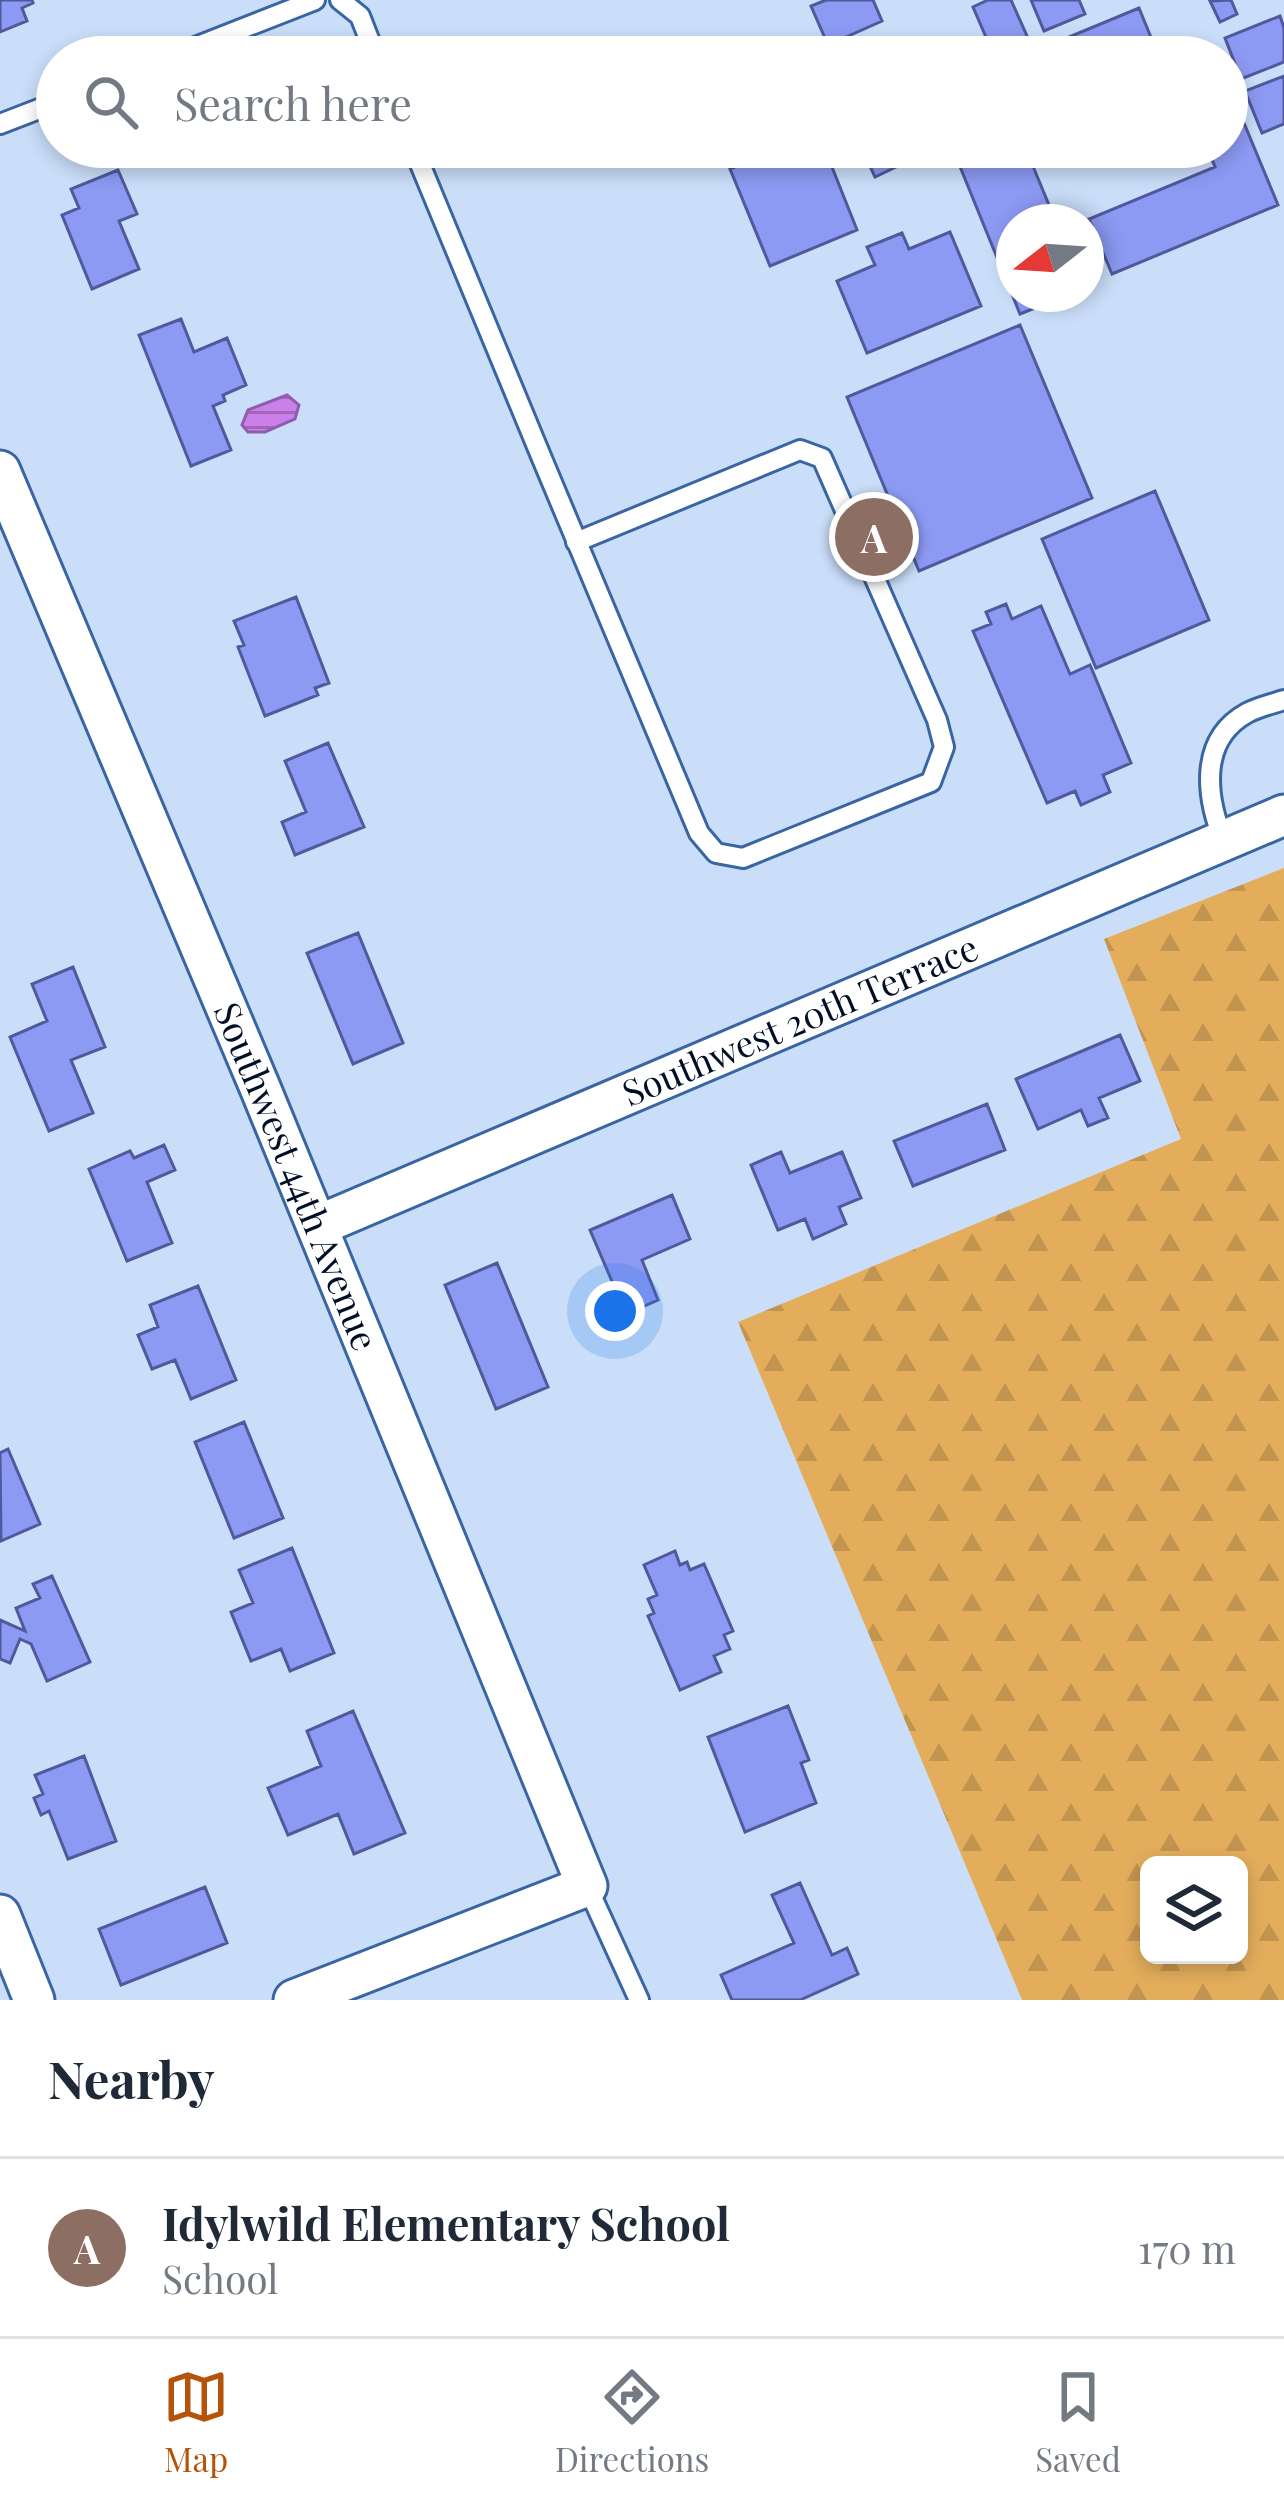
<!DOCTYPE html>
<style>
:root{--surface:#fff;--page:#f2f2f3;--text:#1f2937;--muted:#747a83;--line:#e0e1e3;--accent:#b45309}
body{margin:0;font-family:"Playfair Display",serif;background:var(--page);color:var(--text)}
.controls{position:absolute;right:36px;bottom:36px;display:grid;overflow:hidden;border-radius:18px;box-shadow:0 6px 18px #0003}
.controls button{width:108px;height:108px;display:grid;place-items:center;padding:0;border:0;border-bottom:3px solid var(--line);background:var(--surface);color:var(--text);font:60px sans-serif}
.compass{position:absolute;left:996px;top:204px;width:108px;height:108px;border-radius:50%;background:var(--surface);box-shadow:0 6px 18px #0003;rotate:253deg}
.you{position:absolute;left:615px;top:1311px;width:42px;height:42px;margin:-30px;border:9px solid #fff;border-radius:50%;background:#1a73e8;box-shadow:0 0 0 18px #1a73e833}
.badge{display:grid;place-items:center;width:78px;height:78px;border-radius:50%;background:var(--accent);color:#fff;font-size:39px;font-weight:700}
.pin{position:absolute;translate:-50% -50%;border:6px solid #fff;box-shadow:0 3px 12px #0006}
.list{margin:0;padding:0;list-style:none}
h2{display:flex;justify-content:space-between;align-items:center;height:156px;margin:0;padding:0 48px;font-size:51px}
h2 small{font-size:39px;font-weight:400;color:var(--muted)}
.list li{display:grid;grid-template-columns:78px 1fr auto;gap:36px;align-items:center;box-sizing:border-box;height:180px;padding:0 48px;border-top:3px solid var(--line)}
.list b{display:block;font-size:45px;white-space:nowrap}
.list p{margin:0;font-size:39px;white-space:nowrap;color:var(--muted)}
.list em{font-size:39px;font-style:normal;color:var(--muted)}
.icon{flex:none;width:66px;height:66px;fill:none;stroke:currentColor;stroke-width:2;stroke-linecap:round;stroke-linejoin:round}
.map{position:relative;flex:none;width:1284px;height:2000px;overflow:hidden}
.search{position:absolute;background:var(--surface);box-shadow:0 6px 18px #0003;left:36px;right:36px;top:36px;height:132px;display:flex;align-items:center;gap:30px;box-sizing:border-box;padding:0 42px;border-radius:66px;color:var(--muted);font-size:45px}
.sheet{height:336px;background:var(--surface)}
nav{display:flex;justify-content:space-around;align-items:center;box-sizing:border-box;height:168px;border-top:3px solid var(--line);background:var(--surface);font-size:33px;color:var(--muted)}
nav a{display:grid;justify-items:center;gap:6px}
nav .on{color:var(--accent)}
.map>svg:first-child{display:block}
.forest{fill:url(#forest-firs);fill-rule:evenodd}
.water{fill:url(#water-rules);stroke:#8e5eae;stroke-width:3}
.building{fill:#8c9af3;stroke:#4f599c;stroke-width:3}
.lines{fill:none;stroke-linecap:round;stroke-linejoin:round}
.service-casing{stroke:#3966a2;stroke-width:24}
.minor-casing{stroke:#3966a2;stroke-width:45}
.service{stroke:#fff;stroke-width:18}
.minor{stroke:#fff;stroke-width:39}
.labels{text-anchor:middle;stroke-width:9;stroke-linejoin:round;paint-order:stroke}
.street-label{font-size:36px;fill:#010f26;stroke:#e0eaf8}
</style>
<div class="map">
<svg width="1284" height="2000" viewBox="0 0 1284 2000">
<defs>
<pattern id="forest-firs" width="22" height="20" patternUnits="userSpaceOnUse" patternTransform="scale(3)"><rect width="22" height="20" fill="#e3ad5c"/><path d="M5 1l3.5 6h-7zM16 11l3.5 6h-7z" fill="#c19450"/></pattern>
<pattern id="water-rules" width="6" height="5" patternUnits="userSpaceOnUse" patternTransform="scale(3)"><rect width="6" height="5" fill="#ca80e8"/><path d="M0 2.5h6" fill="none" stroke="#a267bc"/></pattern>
</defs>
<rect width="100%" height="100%" fill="#cadef9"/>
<path class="forest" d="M1284,868V2000H1022L738,1322L1181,1139L1104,939ZM1149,1865H1239V1955H1149Z"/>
<path class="water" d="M287,395L299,405L295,419L265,432H248L242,425L248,410Z"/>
<path class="building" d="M0,0H32L33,3L22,8L27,21L0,32Z
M826,0H873L882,21L828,45L811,6Z
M988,0H1011L1027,36L992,51L973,7Z
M1031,0H1079L1085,14L1044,31Z
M1231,0L1237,14L1220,22L1210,1Z
M1139,8L1159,57H1021Z
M1280,16L1284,28V62L1241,79L1225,38Z
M1284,76V124L1262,133L1245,91Z
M1227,82L1278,205L1112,274L1089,219L1215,167L1207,147H1227Z
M783,147H824L857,230L770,266L730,169Z
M861,147H924L927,152L875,177Z
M952,147H1025L1056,222H1014V294H1070L1020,314Z
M118,170L137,214L119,221L139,269L92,289L62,215L79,208L71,189Z
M950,232L981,306L867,353L837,281L875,265L867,247L902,233L909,249Z
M181,319L194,352L227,338L246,385L223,395L225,401L213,406L231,450L191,466L139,335Z
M1020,325L1092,498L919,571L847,397Z
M1155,491L1209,620L1096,668L1042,539Z
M296,597L329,683L315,688L318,695L265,716L238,647L244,645L234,621Z
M1006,604L1012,619L1041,606L1070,674L1090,665L1131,763L1103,775L1110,792L1081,805L1075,791L1047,803L973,631L991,624L986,612Z
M328,743L364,827L295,855L282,822L306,812L285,761Z
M358,933L403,1043L353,1064L307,953Z
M73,967L105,1047L71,1060L93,1113L49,1131L10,1037L47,1021L32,984Z
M1120,1035L1140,1081L1099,1098L1108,1118L1088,1126L1081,1110L1038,1129L1016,1079Z
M987,1104L1005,1150L913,1186L894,1141Z
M164,1145L175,1170L147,1182L172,1243L127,1261L89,1169L130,1151L134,1158Z
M781,1152L790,1173L842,1152L861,1198L839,1207L846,1224L813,1239L805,1219L778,1230L751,1165Z
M672,1195L690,1239L642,1260L658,1300L626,1314L590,1230Z
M497,1263L548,1387L496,1409L445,1285Z
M198,1286L236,1380L191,1399L175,1360L152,1369L138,1335L158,1327L150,1305Z
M244,1422L283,1518L234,1538L195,1442Z
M8,1449L40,1524L1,1541L0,1453Z
M292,1548L334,1653L290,1671L281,1649L251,1661L231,1612L253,1603L239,1570Z
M675,1551L680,1565L687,1562L690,1570L704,1564L733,1631L724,1635L730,1649L714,1656L721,1672L680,1690L648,1616L654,1613L648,1599L657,1595L644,1565Z
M52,1576L90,1662L47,1681L31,1644L20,1639L10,1663L0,1659V1620L25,1631L16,1608L40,1598L33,1584Z
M788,1706L809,1760L801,1763L816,1803L745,1832L708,1737Z
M353,1711L405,1833L354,1854L338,1814L288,1835L268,1788L321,1766L307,1731Z
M84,1756L116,1841L68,1859L49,1811L41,1815L34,1798L43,1794L35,1775Z
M800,1883L832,1955L847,1948L858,1974L800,2000H732L721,1975L794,1943L772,1895Z
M205,1887L227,1943L121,1985L99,1929Z"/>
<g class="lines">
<g class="service-casing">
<path id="service" d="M340,0L360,16L376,57
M170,57L315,0
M0,124L57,102
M413,147C507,376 603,605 699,833L716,853L743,858L931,782L944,747L937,720L822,458L800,450L576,542
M1224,841C1206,798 1198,740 1247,713C1258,707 1272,704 1284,700
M587,1886L639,2000"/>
</g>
<g class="minor-casing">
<g id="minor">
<path id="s1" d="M0,471L261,1090L587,1886L294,2000"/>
<path id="s2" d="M317,1226L1284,815"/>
<path d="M0,1915L34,2000"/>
</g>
</g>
<use href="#service" class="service"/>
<use href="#minor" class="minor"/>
</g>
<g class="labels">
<g class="street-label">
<text dy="13" stroke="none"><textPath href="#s2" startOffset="525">Southwest 20th Terrace</textPath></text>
<text dy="13" stroke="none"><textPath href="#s1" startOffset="765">Southwest 44th Avenue</textPath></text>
</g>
</g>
</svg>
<div class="controls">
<button><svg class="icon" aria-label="layers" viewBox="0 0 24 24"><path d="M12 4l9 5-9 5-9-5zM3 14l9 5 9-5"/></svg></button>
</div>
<svg class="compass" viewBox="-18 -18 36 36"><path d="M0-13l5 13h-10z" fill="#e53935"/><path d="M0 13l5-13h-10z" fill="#747a83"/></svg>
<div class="you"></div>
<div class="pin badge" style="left:874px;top:537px;background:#8d6e63">A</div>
<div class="search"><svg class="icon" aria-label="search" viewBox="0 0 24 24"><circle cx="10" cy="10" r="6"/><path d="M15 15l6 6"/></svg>Search here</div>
</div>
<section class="sheet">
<h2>Nearby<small></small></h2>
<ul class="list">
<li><span class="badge" style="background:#8d6e63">A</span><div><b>Idylwild Elementary School</b><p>School</p></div><em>170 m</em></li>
</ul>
</section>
<nav>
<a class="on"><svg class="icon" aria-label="map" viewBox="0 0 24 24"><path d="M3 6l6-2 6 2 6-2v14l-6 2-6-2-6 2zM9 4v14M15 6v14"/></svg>Map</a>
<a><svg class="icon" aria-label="directions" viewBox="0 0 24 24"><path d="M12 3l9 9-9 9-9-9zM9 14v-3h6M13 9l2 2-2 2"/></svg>Directions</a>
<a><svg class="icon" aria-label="saved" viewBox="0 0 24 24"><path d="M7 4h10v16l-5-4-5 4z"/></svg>Saved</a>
</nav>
